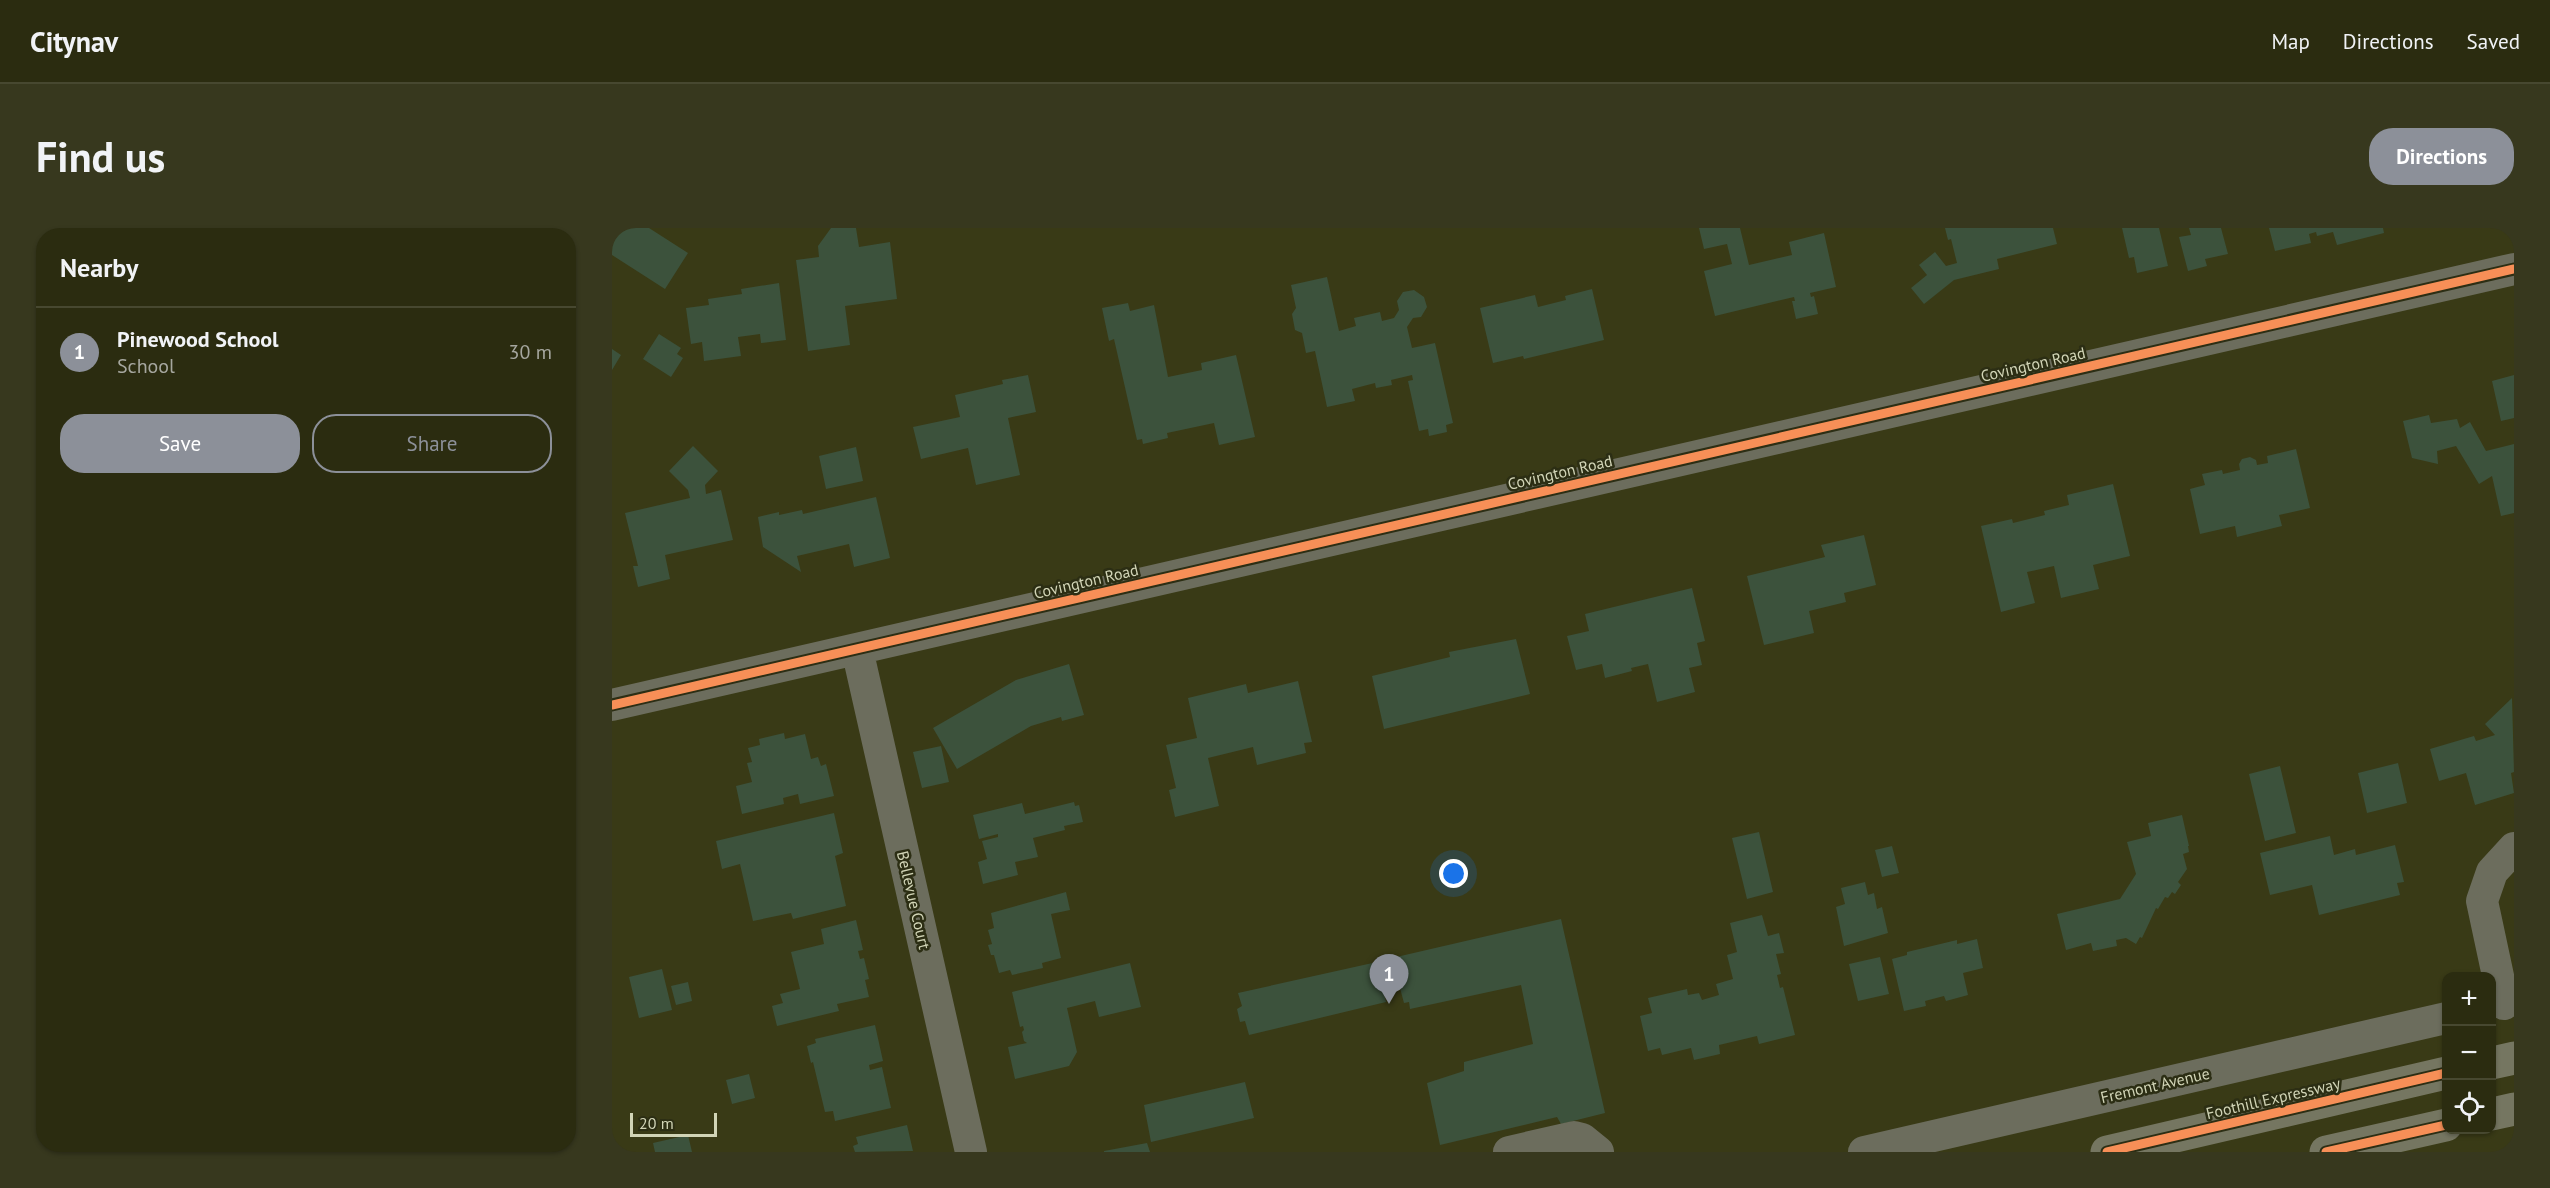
<!DOCTYPE html>
<meta charset="utf-8">
<style>
:root{--surface:#2b2c10;--page:#37381e;--text:#f1f3f6;--muted:#a6a79f;--line:#474830;--accent:#8c9099}
body{margin:0;font-family:"PT Sans",sans-serif;background:var(--page);color:var(--text)}
.controls{position:absolute;right:18px;bottom:18px;display:grid;overflow:hidden;border-radius:12px;box-shadow:0 2px 4px #0004}
.controls button{width:54px;height:54px;display:grid;place-items:center;padding:0;border:0;border-bottom:2px solid var(--line);background:var(--surface);color:var(--text);font:30px sans-serif}
.scale{position:absolute;left:18px;bottom:15px;width:87px;box-sizing:border-box;padding-left:6px;border:3px solid #d1d4b6;border-top:0;font-size:16px;line-height:21px;white-space:nowrap;color:#d1d4b6;-webkit-text-stroke:4px #2c2e14;paint-order:stroke}
.you{position:absolute;left:842px;top:646px;width:21px;height:21px;margin:-15px;border:4px solid #fff;border-radius:50%;background:#1a73e8;box-shadow:0 0 0 9px #1a73e833}
.badge{display:grid;place-items:center;width:39px;height:39px;border-radius:50%;background:var(--accent);color:#fff;font-size:20px;font-weight:700}
.pin{position:absolute;translate:-50% -50px;filter:drop-shadow(0 2px 3px #0008)}
.pin::after{content:'';position:absolute;top:32px;width:21px;height:18px;background:inherit;clip-path:polygon(0 0,100% 0,50% 100%)}
.list{margin:0;padding:0;list-style:none}
h2{display:flex;justify-content:space-between;align-items:center;height:78px;margin:0;padding:0 24px;font-size:26px}
h2 small{font-size:20px;font-weight:400;color:var(--muted)}
.list li{display:grid;grid-template-columns:39px 1fr auto;gap:18px;align-items:center;box-sizing:border-box;height:90px;padding:0 24px;border-top:2px solid var(--line)}
.list b{display:block;font-size:22px;white-space:nowrap}
.list p{margin:0;font-size:20px;white-space:nowrap;color:var(--muted)}
.list em{font-size:20px;font-style:normal;color:var(--muted)}
.actions{display:flex;gap:12px;padding:18px 24px}
.actions a{flex:1;padding:14px 0;border:2px solid var(--accent);border-radius:24px;text-align:center;font-size:21px;color:var(--accent)}
.actions .main{background:var(--accent);color:#fff}
.icon{flex:none;width:33px;height:33px;fill:none;stroke:currentColor;stroke-width:2;stroke-linecap:round;stroke-linejoin:round}
.map{position:relative;flex:none;width:1902px;height:924px;overflow:hidden;border-radius:24px}
header{display:flex;align-items:center;gap:36px;box-sizing:border-box;height:84px;padding:0 30px;background:var(--surface);border-bottom:2px solid var(--line)}
header strong{font-size:28px}
nav{display:flex;gap:33px;margin-inline-start:auto;font-size:21px}
.intro{display:flex;align-items:center;justify-content:space-between;box-sizing:border-box;height:144px;padding:0 36px}
h1{margin:0;font-size:42px}
.button{padding:15px 27px;border-radius:24px;background:var(--accent);color:#fff;font-size:21px;font-weight:700}
main{display:flex;gap:36px;padding:0 36px}
aside{flex:1;background:var(--surface);border-radius:24px;box-shadow:0 2px 4px #0004}
.map>svg:first-child{display:block}
.building{fill:#3c523c}
.lines{fill:none;stroke-linecap:round;stroke-linejoin:round}
.minor{stroke:#6c6d5d;stroke-width:32}
.highway{stroke:#757661;stroke-width:33}
.cycleway-casing{stroke:#2c2e14;stroke-width:13}
.cycleway{stroke:#f78f57;stroke-width:9}
.labels{text-anchor:middle;stroke-width:5;stroke-linejoin:round;paint-order:stroke}
.street-label{font-size:16px;fill:#d1d4b6;stroke:#2c2e14}
</style>
<header>
<strong>Citynav</strong>
<nav><a>Map</a><a>Directions</a><a>Saved</a></nav>
</header>
<div class="intro"><h1>Find us</h1><a class="button">Directions</a></div>
<main>
<aside>
<h2>Nearby<small></small></h2>
<ul class="list">
<li><span class="badge">1</span><div><b>Pinewood School</b><p>School</p></div><em>30 m</em></li>
</ul>
<div class="actions"><a class="main">Save</a><a>Share</a></div>
</aside>
<div class="map">
<svg width="1902" height="924" viewBox="0 0 1902 924">
<rect width="100%" height="100%" fill="#393a16"/>
<path class="building" d="M0,0H37L76,25L53,61L0,27Z
M219,0H244L247,19L278,14L285,71L233,78L238,117L196,123L184,32L207,29L206,18Z
M1087,0H1128L1137,37L1180,27L1177,14L1212,5L1224,59L1198,65L1199,69L1202,68L1206,86L1184,91L1180,73H1183L1182,69L1103,88L1092,43L1120,36L1115,16L1092,21Z
M1333,0H1441L1445,16L1385,31L1387,41L1342,52L1312,76L1299,60L1315,47L1307,37L1323,24L1334,38L1345,35L1339,11L1336,12Z
M1510,0H1547L1556,38L1525,45L1522,29L1517,30Z
M1577,0H1609L1616,26L1593,31L1595,38L1576,43L1567,9L1579,7Z
M1657,0H1771L1772,5L1725,17L1721,4L1705,8L1704,4L1697,6L1699,15L1663,23Z
M715,49L727,103L744,98L742,90L768,84L770,93L782,90L787,82L785,73L791,64L802,62L812,69L815,79L809,89L801,90L795,99L800,120L823,115L841,195L834,197L835,204L817,208L816,201L807,203L796,153L801,152L800,147L779,152L780,157L764,160L763,155L740,161L743,173L715,179L703,123L694,125L690,105L683,102L680,86L684,80L679,57Z
M167,55L174,112L149,115L148,106L126,109L129,128L92,133L90,114L79,116L74,80L97,77L96,71L130,66L129,61Z
M980,61L992,112L912,131L911,128L881,135L868,80L923,67L926,79L954,72L953,68Z
M516,75L518,83L542,77L556,149L590,142L589,135L624,127L643,209L607,217L602,195L555,205L556,210L531,216L530,211L525,212L502,111L497,113L490,80Z
M47,106L69,120L65,126L71,130L59,149L31,131Z
M0,121L9,127L0,142Z
M416,147L424,184L396,190L408,247L364,257L356,220L309,231L301,199L348,189L343,167L391,156L390,152Z
M1902,147V190L1889,193L1880,153Z
M1817,187L1819,195L1845,191L1848,200L1858,194L1874,223L1902,216V285L1889,288L1880,248L1867,256L1844,218L1825,223L1826,236L1800,230L1791,193Z
M81,218L106,243L93,257L94,266L109,262L121,312L53,327L58,351L26,359L21,338H26L13,285L78,270L76,262L57,243Z
M244,219L251,253L214,261L207,228Z
M1684,221L1698,280L1667,287L1670,298L1625,309L1623,298L1588,306L1578,261L1593,257L1590,246L1610,242L1611,246L1628,242L1627,236L1630,231L1638,229L1644,232L1645,237L1656,235L1655,228Z
M1501,256L1518,328L1481,337L1487,361L1449,370L1442,338L1415,344L1423,375L1389,384L1369,298L1400,291L1401,295L1433,287L1432,283L1457,277L1455,267Z
M264,269L278,330L242,339L237,316L185,328L189,344L151,319L146,289L167,284V287L190,282L191,286Z
M1252,307L1264,357L1232,365L1234,374L1197,383L1202,405L1152,417L1135,348L1213,329L1209,317Z
M1080,360L1093,413L1085,415L1090,437L1077,440L1083,464L1045,474L1036,436L1019,440L1020,443L993,450L990,436L964,442L955,408L977,403L973,386Z
M904,411L918,466L772,501L760,448L838,429L837,424Z
M457,436L472,487L450,493L449,489L419,498L345,541L321,500L404,452Z
M686,453L700,514L692,515L694,525L645,537L641,519L596,530L607,578L563,589L557,562L564,560L554,517L585,510L576,470L634,456L636,465Z
M1900,470L1902,544L1899,545L1902,565L1863,577L1854,545L1827,553L1818,521L1862,508L1864,513L1883,507L1873,496Z
M172,505L173,511L193,506L199,531L206,529L209,538L214,536L222,568L188,576L186,566L171,570L172,576L130,586L124,558L140,554L135,535L140,534L136,520L148,517L147,511Z
M329,518L337,554L310,560L301,524Z
M1786,535L1795,575L1755,585L1746,545Z
M1668,538L1684,605L1653,613L1637,546Z
M462,574L463,578L467,577L471,594L452,598L453,602L421,610L426,629L403,634L406,647L371,656L366,634L375,631L370,613L386,609V606L367,611L361,587L410,575L413,586Z
M222,585L231,625L223,628L234,678L181,691L179,685L141,693L128,636L110,641L104,613Z
M1570,587L1577,618H1576L1577,624L1571,626L1575,641L1566,654L1569,657L1563,666L1560,664L1556,670L1553,669L1546,681L1544,680L1530,710L1528,709L1524,716L1514,710L1504,712L1505,718L1481,723L1479,715L1454,722L1445,686L1508,671L1524,646L1515,614L1539,608L1536,595Z
M1147,604L1161,664L1135,671L1120,610Z
M1718,608L1722,627L1743,621L1744,627L1783,617L1792,654L1785,655L1788,667L1707,687L1700,657L1658,667L1648,625Z
M1280,618L1287,645L1270,649L1263,622Z
M1253,654L1256,667L1262,665L1265,681L1270,679L1276,705L1232,718L1224,679L1233,676L1229,660Z
M454,664L458,682L439,686L449,730L430,735L431,740L400,747L398,742L387,745L382,727H379L376,717L380,716L376,702L382,700L379,685Z
M1150,687L1156,708L1167,705L1172,725L1164,726L1169,746L1165,747L1168,760L1171,759L1183,807L1147,816L1145,808L1107,817L1108,826L1082,832L1079,820L1050,827L1048,820L1036,823L1028,788L1040,785L1036,770L1075,761L1076,767L1087,765L1090,772L1107,767L1104,756L1121,751L1115,727L1125,724L1118,695Z
M949,691L993,885L949,896L945,889L828,917L815,855L852,843V834L921,816L909,757L798,781L797,774L792,775L780,730Z
M244,692L251,722L246,723L248,731L252,730L257,751L253,752L257,769L225,776L227,783L165,798L160,778L171,775L168,766L188,761L179,724L212,716L209,701Z
M1365,711L1371,740L1351,745L1356,767L1334,773L1332,768L1313,773L1314,778L1292,783L1280,731L1295,727V724L1345,712V716Z
M1268,729L1277,766L1246,773L1237,736Z
M765,734L774,774L637,807L633,793L628,794L625,781L630,778L626,765Z
M518,735L529,779L487,789L483,773L455,780L465,824L457,838L403,851L396,819L415,815L412,813L410,804L412,802L411,798L408,799L400,764Z
M50,741L60,782L27,790L17,749Z
M76,754L80,773L64,777L59,758Z
M263,797L271,833L257,837L258,842L270,839L279,880L223,893L221,883L213,884L201,834L199,835L195,818L204,815L203,811Z
M137,846L143,870L120,876L114,852Z
M633,854L642,890L539,914L532,877Z
M295,897L301,923L243,924L241,918L246,916L244,909Z
M76,907L80,924H43L41,915Z
M535,915L538,924H492V923Z"/>
<g class="lines">
<path class="minor" d="M245,421L359,924
M0,477L1902,41
M1892,776L1870,673L1880,644L1902,620
M897,924L962,909L970,911L986,924
M1252,924L1834,790"/>
<path class="highway" d="M1880,835L1902,830
M1880,886L1902,881
M1495,924L1834,845
M1714,924L1834,897"/>
<g class="cycleway-casing">
<path id="cycleway" d="M0,477L1902,41
M1495,924L1834,845
M1714,924L1834,897"/>
</g>
<use href="#cycleway" class="cycleway"/>
</g>
<g class="labels">
<g class="street-label">
<text transform="translate(1421 136) rotate(-13)" y="6">Covington Road</text>
<text transform="translate(948 244) rotate(-13)" y="6">Covington Road</text>
<text transform="translate(474 353) rotate(-13)" y="6">Covington Road</text>
<text transform="translate(302 672) rotate(77)" y="6">Bellevue Court</text>
<text transform="translate(1543 857) rotate(-13)" y="6">Fremont Avenue</text>
<text transform="translate(1661 870) rotate(-13)" y="6">Foothill Expressway</text>
</g>
</g>
</svg>
<div class="controls">
<button>+</button>
<button>−</button>
<button><svg class="icon" aria-label="locate" viewBox="0 0 24 24"><circle cx="12" cy="12" r="6"/><path d="M12 2v4M12 18v4M2 12h4M18 12h4"/></svg></button>
</div>
<div class="scale">20 m</div>
<div class="you"></div>
<div class="pin badge" style="left:777px;top:776px">1</div>
</div>
</main>
